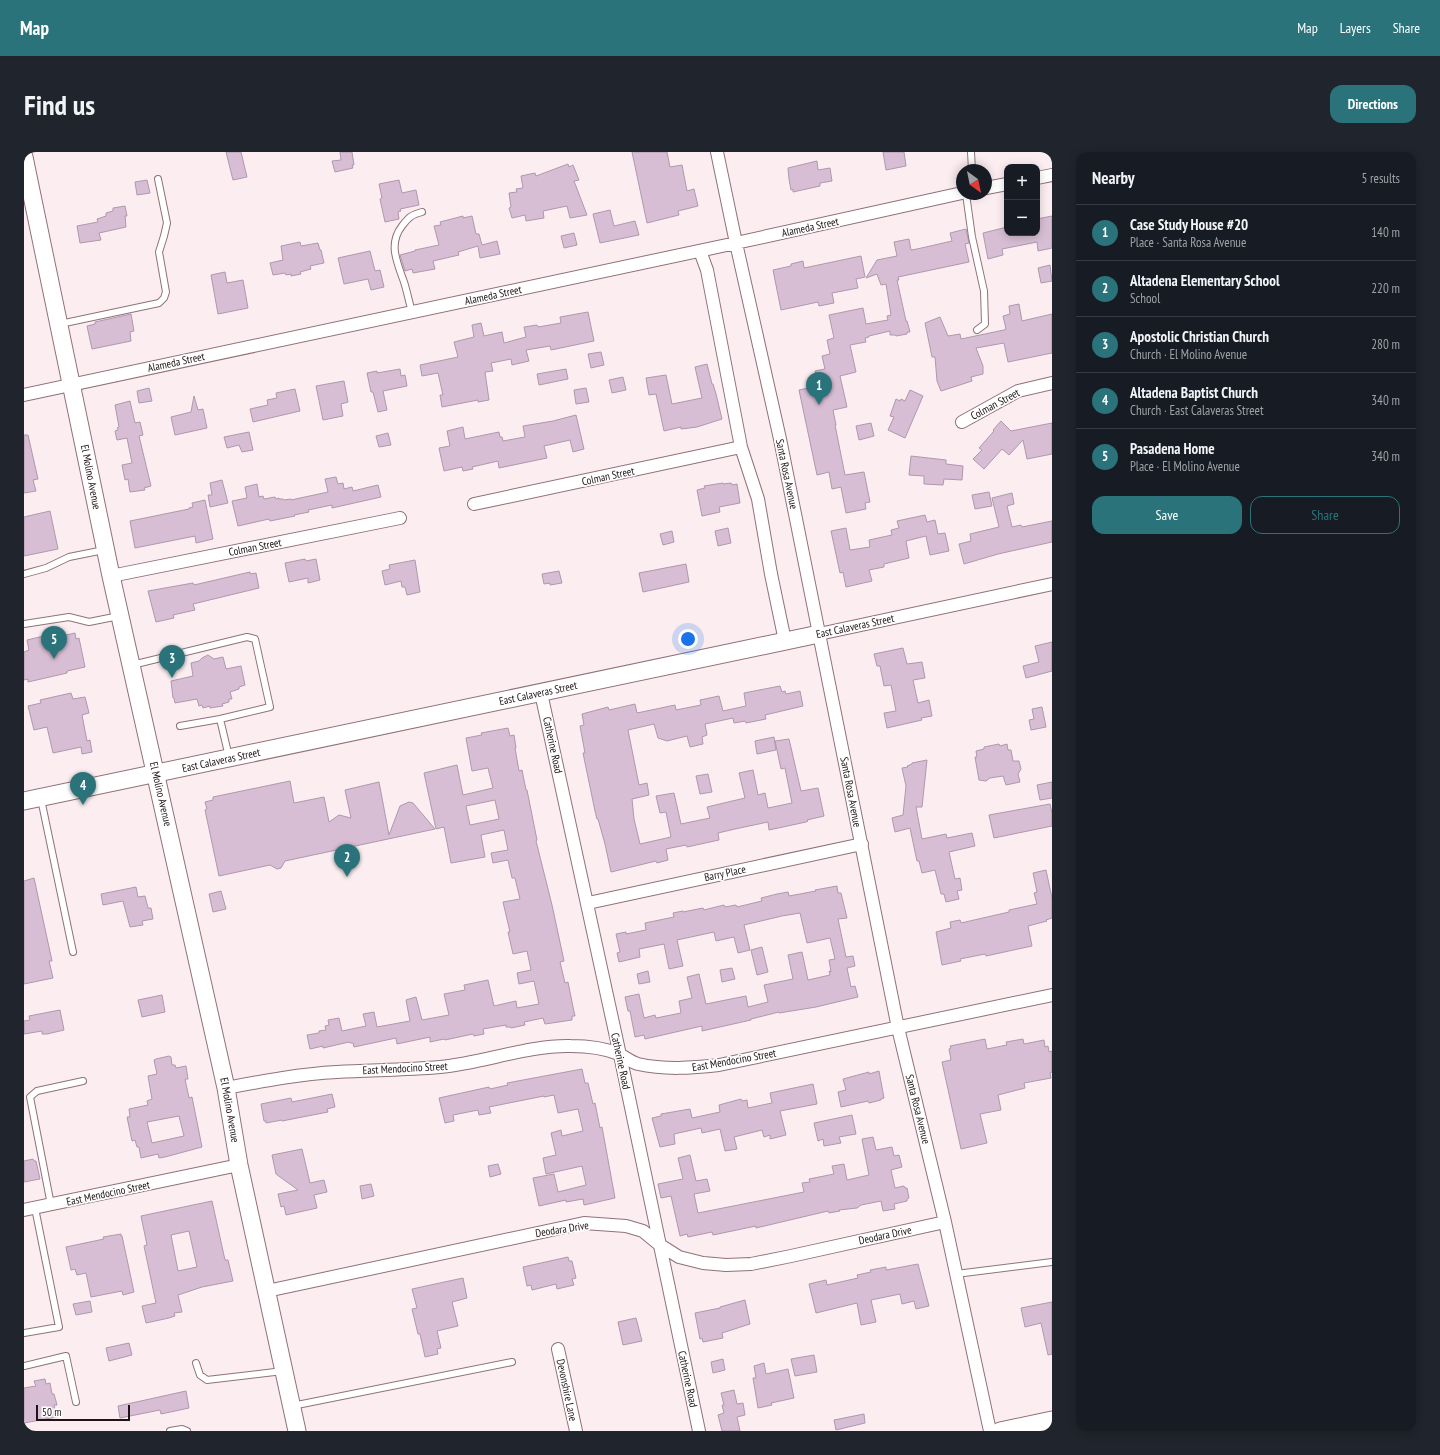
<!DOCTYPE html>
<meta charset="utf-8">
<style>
:root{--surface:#171b24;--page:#20242c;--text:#f1f3f6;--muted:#9ea1a6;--line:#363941;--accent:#2a737a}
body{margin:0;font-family:"PT Sans Narrow",sans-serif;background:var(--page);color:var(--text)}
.controls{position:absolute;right:12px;top:12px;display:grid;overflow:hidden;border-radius:8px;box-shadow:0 2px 10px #0003}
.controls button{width:36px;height:36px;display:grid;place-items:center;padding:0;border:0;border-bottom:1px solid var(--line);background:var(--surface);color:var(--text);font:20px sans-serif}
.compass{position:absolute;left:932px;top:12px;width:36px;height:36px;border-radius:50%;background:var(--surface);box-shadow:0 2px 10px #0003;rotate:147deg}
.scale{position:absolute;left:12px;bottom:10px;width:94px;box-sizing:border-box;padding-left:4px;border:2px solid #1e1316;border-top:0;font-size:11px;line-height:14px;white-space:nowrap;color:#1e1316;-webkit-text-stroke:3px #fefefe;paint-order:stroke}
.you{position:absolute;left:664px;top:487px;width:14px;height:14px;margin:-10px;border:3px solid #fff;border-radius:50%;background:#1a73e8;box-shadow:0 0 0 6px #1a73e833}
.badge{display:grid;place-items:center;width:26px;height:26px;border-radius:50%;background:var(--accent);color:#fff;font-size:13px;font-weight:700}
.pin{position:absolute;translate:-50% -33px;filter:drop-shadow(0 1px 2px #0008)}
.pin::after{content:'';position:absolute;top:21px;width:14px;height:12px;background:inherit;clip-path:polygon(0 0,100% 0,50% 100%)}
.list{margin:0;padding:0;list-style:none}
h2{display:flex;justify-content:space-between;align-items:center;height:52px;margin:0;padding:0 16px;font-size:17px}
h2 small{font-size:13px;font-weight:400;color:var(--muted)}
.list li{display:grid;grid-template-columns:26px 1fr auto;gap:12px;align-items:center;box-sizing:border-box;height:56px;padding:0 16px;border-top:1px solid var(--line)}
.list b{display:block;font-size:15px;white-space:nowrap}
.list p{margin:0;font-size:13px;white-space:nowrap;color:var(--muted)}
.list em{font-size:13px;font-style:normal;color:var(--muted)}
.actions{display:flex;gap:8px;padding:12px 16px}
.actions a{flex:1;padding:9px 0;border:1px solid var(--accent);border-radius:12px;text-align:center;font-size:14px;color:var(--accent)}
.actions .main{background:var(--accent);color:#fff}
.map{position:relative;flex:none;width:1028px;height:1279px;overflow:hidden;border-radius:12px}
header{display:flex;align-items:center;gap:24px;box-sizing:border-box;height:56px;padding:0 20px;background:var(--accent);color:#fff}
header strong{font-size:19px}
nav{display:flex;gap:22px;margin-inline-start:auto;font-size:14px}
.intro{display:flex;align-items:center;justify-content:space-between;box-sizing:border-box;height:96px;padding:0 24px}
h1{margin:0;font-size:28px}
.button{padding:10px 18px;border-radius:12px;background:var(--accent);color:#fff;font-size:14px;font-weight:700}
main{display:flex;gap:24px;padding:0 24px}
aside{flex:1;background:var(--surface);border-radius:12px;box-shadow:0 2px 10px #0003}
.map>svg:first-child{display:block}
.building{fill:#d8bed4;stroke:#af98ac;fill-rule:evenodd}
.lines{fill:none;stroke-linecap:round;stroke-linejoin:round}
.lane-casing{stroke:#907279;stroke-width:8}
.street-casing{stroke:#907279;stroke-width:14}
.secondary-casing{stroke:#907279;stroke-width:19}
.lane{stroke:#fff;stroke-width:6}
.street{stroke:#fff;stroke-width:12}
.secondary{stroke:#fff;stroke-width:17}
.labels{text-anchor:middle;stroke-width:3.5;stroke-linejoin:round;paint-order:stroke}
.street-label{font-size:11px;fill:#1e1316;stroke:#fefefe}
</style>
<header>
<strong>Map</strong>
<nav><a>Map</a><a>Layers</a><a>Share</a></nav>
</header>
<div class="intro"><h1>Find us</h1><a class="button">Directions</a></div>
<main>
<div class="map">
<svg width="1028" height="1279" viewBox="0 0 1028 1279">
<rect width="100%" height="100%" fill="#fbedf0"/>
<path class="building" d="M202,0H217L223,25L209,28Z
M316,0H328L330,13H328L329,16L311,20L308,9L317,8Z
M608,0H643L646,15L658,13L663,39L670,37L674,54L654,59L655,63L623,71Z
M859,0H880L882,14L862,18Z
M793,9L794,18L806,16L808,29L796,31V34L769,40V37L767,38L765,27L764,16Z
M544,12L545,15L549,13L555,28L550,29L563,63L546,66L543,54L519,59L520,66L502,69L501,63L488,66L485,56L487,55L485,41L493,40L492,37L499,36L497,24L511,21L512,24Z
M123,28L126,41L113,43L111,30Z
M375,28L378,41L392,38L395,53L376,57L377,59L374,60L375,67L361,70L356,47L358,46L355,32Z
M101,54L103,64H101L102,75L75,81L77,88L56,91L53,74L74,70L73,67L82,64V61L89,59V56Z
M586,58L590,74L611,69L615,83L576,91L569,62Z
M439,64V66L448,64L452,82H455L458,93L473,89L476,102L456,106L454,94L434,100L435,103L409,109L411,117L389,121L388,117L381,119L376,103L391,99V98L415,93L410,74L417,73L416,70Z
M1028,64V96L1014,99L1013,90L978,97L979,103L964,107L959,81L983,75V81H1013V67Z
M942,77L945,91L941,92L945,110L874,125L875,128H873L882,169H883L886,180H883V182L872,184L871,183H866V179L845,184V185L841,186L842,190L826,193L832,220L816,224L823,255L809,258L812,273H811L821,323L840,320L846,350L841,351L842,357L822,361L817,335L808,337L805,320L793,323L775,238L794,234L791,219L801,217L798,204L806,202L803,188L810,186L805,163L839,156L842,172L864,168L863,164L867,163L862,132L857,133L853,122L842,126L853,108L873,104L870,90L885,87L887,98L893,97L928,89L926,81Z
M550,81L553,93L540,96L537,84Z
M276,90L277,94L294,91L296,98H297L300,111L286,114L287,117L276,120L277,122L267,124V122L262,123L261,121L249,123L246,111L259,108L257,94Z
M346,99L351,119L356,118L360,135L347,138L344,127L320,132L314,106Z
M837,104L841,125L832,127L834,136L808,141L810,151L795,154L794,150L757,158L749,118L767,114V112L779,109L780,116Z
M1026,113L1028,129L1017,131L1014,116Z
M201,120L203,131L219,128L224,156L194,162L187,123Z
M995,152L998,169L1028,162V201L984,210L980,191L952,196L959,214V222L947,225L948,229L917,239L913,229L911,205H908L901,171L916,165L924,184L936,182L937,187L980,178L982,177L979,164L986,162L985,154Z
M564,160L570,189L527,198L526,194L502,198L505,209L488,213L487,207L467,211L469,219L461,220L465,248L454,250V248L418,255L416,243H419L414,221L398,224L396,213L434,205L430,190L450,185L448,173L457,171L460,184L478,180L480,191L502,185L500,175L513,173L514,175L537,171L536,165Z
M107,162L110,179L106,180L107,189L68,197L63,174L71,172V170Z
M577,200L580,213L567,216L564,202Z
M683,212L688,232H689L692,242L698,267L673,275L657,277V275L640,279L632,242L625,243L622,226L642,223L648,252L678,246L671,215Z
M376,217L377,224L381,223L383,234L359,239L363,258L354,260L349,240H347L343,221L353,219V221Z
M542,217L544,227L515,233L513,222Z
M599,225L602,238L588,241L585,228Z
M320,229L324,250L317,252L319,264L299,268L292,234Z
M125,236L128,249L115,251L113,239Z
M562,236L565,250L552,252L550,238Z
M271,237L276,259L229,270L226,257L244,253L243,248L253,246L252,241Z
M886,238L899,244L881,286L864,278L870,265L866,264L872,247L876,249L877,247L881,249Z
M170,244L174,258L179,257L183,276L151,283L147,265L167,260Z
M106,249L111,271L116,270L119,283L115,284L127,334L120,336L121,338L106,340L104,327L101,328L98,313L108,311L103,286L93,288L91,279L94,278L93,276L95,275L91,253Z
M552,263L560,297L549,300L546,288L520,294L523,306L475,316L474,309L448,315L449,317L439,319L438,315L420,319L415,296L426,294L423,279L439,275L441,287L475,280L476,285H478L479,289L501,285L499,274L529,269Z
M977,269L987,279L1028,271V302L1003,307L999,288L985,303L978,297L960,317L949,307L958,298L955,296L970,279L969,278Z
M847,271L850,284L835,288L832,274Z
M225,280L229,298L218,300L215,293L203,296L200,285Z
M364,281L367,293L355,295L352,284Z
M0,283H4L14,327L9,328L12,339L0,341Z
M887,304L922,308V312L939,314L938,328L920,327L919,333L900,332V324L885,323Z
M312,325L314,332L319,331L320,337L328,335L329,339L354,333L357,345L308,356V353L284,358L285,360L270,363L271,364L246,369L245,367L214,374L208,349L223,346L221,335L233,332L235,345L239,344L240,347L251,345L252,347L255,346V347H259L260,348L267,347V348L304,340L301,327Z
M198,328L204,351L186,355L184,343H188L186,331Z
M699,331V332L707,331L708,333L713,332L716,351L695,355L696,360L678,364L673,338L681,336L680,334Z
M965,340L968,354L951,357L948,343Z
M988,341L990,352L983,354L988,375L997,373L998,375L1028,369V390L974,402L940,412L935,392L947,389L946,382L975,375L968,346Z
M181,348L189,387L172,391L171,384L111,396L106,369L165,357V356L169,355L168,351Z
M26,359L34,397L0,404V365Z
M901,363L903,370L911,368L914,382L921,381L925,399L906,403L902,384L882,389L885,406L860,412V415L845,418L848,429L822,435L819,420L816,421L807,379L822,376L826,398L846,395L845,388L868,383L867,378L875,376L873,369Z
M704,376L707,391L694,394L691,379Z
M648,379L650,390L639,393L636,382Z
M281,407L282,409L292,407L296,428L284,431V426L265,430L261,411Z
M391,408L396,440L383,443L381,435H378L377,429L361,433L358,419L366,417L365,413Z
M662,412L665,430L619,440L615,421Z
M535,419L538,431L526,433V431L520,432L518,422Z
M226,420V422L232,421L235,436L169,452L171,458L149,463L150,466L132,470L124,439L169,431L170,433Z
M51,481L52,487L55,486L61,515L43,519V521L4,530V527L0,528V500L5,498L3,488L24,483L25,487Z
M1028,490V519L1002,526L999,514L1015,510L1011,494Z
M879,496L883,512L898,510L901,526L889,528L894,551L905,548L908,564L897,566L898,568L863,576L860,561L872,559L867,533L860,534L856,514H853L850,502Z
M184,503L190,507L199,505L202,517L217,514L221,533L215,535V537L206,540L208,547H205V550L198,552L199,554L186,556V554L179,556L178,553L175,554L173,547L151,551L150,546H149L147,529L169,524L167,511L175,509L178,506Z
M756,534L758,540L761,539L762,542L776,539L779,554L741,563L742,567L722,571L721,569L710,571L709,566L681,572L683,583L678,585L679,592L666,595L663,584L643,589L634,586L630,572L604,578L615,633L623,631L625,643L608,647L610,667L616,692L647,685L642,660L636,661L632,644L650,641L657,672L686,666L683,655L721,646L715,621L729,618L734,643L741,641L744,656L768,651L761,616L757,617L751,589L765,587L777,639L794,636L800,664L783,668L784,669L782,670L745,678L744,670L711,677L694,681L695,688L663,695L662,693L642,697L644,708L633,711L632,709L587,720L581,692L574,667H573L571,659L559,601H561L556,574L560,573L558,562L584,555L585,558L611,552L613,561L651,553L652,558L677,553L676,548L695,544L699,559L722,554L720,541Z
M47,541L49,547L61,545L65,561L58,563L63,589L66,588L68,600L58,602L57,595L29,601L23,575L10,578L4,554L17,551L16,548Z
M1018,555L1022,575L1007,578L1005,568L1010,567L1008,557Z
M484,576L486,584L490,583L492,596H491L495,619L498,618L502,638H503L513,688L512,689L528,753L540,809L536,810L541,831L544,830L549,855L551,864H548V868L521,872L519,866L500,870L501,873L487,876L486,875H482V873L459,877L460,882L450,884L449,882L421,888L420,887L406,890V885L373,892L372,886L330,895L329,891H326L325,890L299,896V894L286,897L283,883L295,881V879L302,878L301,874L305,873L304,868L315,866L318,879L342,874L339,862L350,860L353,875L386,869L382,848L392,845L398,868L425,863L420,842L441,838L440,833L464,828L470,854L492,849L493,856L515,852L510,829L495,832L493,821L507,818L503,799L489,802L484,780H486L479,750L496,747L491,726H488L484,708L469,711L467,701L484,698L480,678L457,683L461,705L427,711L420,675L412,677L400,621L433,613L439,643L469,636L464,616L448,619L442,586L458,583L457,581ZM471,648L475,667L446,673L442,654Z
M750,585L752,598L733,602L731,589Z
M975,592L976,594L983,592L984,598H987L989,609H995L997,617L994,622L996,630L982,633L979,624L966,626L962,629L955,628L951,605H953L952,599L960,597V595Z
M903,608L898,655H892L898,687L922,682L923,686L948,681L951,694L925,700L931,727L936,726L938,738L933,739L935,747L922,750L920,742H917L911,718L898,721L895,709H893L886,676L871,680L868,666L879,663L882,634L878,616L884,615L883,614L888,612V611Z
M684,622L688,640L676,642L672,624Z
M266,629L270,651L300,645L305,670L315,663L327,666L321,638L355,630L365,683L376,654L385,650L389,651L411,677L261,709L257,716L253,717L246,713L195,724L181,658L183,657L181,650L189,648V645Z
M1028,630V646L1016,648L1013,633Z
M1026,652L1028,661V674L970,686L965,663Z
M1022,718L1028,746V766L1022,768L1023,769L1004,774L1008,794L962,804L961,802L936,807L937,809L918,813L912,780L927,776L926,770L936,768L937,771L985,760V758L1013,752L1010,741L1013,740L1009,721Z
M10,726L28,809H25L29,826L0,832V729Z
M813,734L814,741H817L823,766L814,767L822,805L829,804L831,814L823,816L827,835L831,834L834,845L792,855L755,861V860L727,867V868L678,879V874L621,887L620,883L611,885L606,859H604L601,845L615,842L620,866L631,863L632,866L657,861L655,849L668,846L663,825L675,822L682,852L722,844L724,855L744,850L740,833L769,827L764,803L778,800L784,828L806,823L805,819L807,820L805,808L811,807L806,786L783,791L776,761L758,764L720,773L726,798L714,801L710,785L692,789L690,780L653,788L659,814L645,817L640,792L615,797L616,805L595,810L593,801L596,800L592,782L602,780V782L622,778L621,771L650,765L649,761L659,759V760L679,756L680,758L700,753L701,755L712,753L713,755L738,749L737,746L753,742L764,740L765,744L792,739L791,738Z
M112,735L114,745L121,744L124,756H127L129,767L118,769L119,773L106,775L99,749L79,753L77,742Z
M197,739L202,757L189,760L185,742Z
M738,795L744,820L733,823L727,798Z
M708,816L711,827L698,830L696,818Z
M624,819L626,830L615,832L613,822Z
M138,843L141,860L118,865L114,848Z
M36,858L40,878L23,882H18V879L0,882V869L6,868L5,864Z
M961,887L963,897L983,893L982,890L999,887L1000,892L1020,888L1021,895L1024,894L1025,900L1028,899V920L1026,921L1027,926L1000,931L1001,936L974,943L977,958L956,962L963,991L937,997L918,910L927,908L925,897L927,896L926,894Z
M145,904L147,905L148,913H151L152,916L162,914L164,927H161L165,946L168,945L178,995L141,1005L135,1006L134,1002L117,1006L115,995H113L111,988L108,989L103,965H106L105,957L124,953L123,949L128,947L124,924L133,922L130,908L132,907ZM155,964L160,984L128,991L123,970Z
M558,917L561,931H564L569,952L571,951L576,976L578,975L591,1046L560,1053L559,1047L542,1050V1048L515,1054L509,1026L530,1022L534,1040L562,1033L558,1014L522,1022L519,1006L532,1003L527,981L537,978L538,984L559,979L554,957L534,961L530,943L520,945V944L465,955L467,961L455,963L454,958L429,963L430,969L421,971L415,946L465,935L466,937L484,933L483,931Z
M855,919L860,946L857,947V948L845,951L844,949L817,955L814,940L822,938L819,927L845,920V922Z
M789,932L793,952L756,959L762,983L746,987V983L740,985L738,978L710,985L713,997L701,999L696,977L678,981L677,976L650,982L651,992L636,995L628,966L637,964V962L666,957L668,966L696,960L695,953L717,947L718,949L723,948L724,956L748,951L746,941Z
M308,942L311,955L303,957L304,960L258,969V968L242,971V969H240L237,952L267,946L268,950Z
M828,963L832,982L815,985L817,991L800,994L799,987L794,989L790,971Z
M849,985L852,998L868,995L870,1004L875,1003L878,1015L867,1018L871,1036L880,1034L881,1036H883L885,1046L883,1047V1049L870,1052L871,1057L859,1059L857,1049L837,1053L833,1056L815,1058L816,1059L805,1061L804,1059L732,1076V1074L689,1083L688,1080L664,1085L663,1082L656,1084L647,1044L637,1046L634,1032L659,1027L654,1006L666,1003L672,1029L683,1027L686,1039L670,1042L674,1061L780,1040L778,1031L786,1030L785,1027L810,1022L808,1014L820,1012L823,1028L845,1023L838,987Z
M278,997L286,1031L300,1028L303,1040L290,1043L293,1056L262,1063L260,1054L257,1055L254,1042L274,1038L252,1022L248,1003Z
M9,1007L10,1009H12L16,1027L0,1030V1009Z
M474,1012L477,1022L466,1025L464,1014Z
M347,1032L350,1044L338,1047L336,1034Z
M188,1049L201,1108H204L209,1129L178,1135L154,1143L158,1160L150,1161L151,1164L145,1166L122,1171L118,1154L132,1151L120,1094L123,1093L117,1064ZM165,1079L173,1115L154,1119L147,1083Z
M97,1082V1084H98L110,1140L99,1143L98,1139L67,1145L62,1121L53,1123L51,1117L47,1118L42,1095L80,1087L79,1085Z
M544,1105L545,1109H548L552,1126L548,1127L550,1133L533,1137L532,1132L508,1138L507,1133L503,1134L499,1115Z
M894,1112L905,1154L892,1157L890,1149L878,1152L876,1142L847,1148L852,1170L837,1173L833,1151L792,1161L785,1132L802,1128L803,1133L834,1126L833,1123L847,1120L846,1118L862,1115V1118Z
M439,1126L443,1146L428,1150L434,1174L413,1179L417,1196L413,1197L414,1202L401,1205L396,1182H394L388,1157L393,1156L388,1137Z
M721,1148L726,1172L698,1181L699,1186L679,1190L678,1186L676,1187L671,1161L696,1156V1155Z
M66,1149L68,1160L52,1163L49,1152Z
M1028,1150V1202L1024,1203L1017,1171L1001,1175L997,1156Z
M612,1166L618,1189L599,1193L594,1170Z
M105,1191L108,1203L85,1209L82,1196Z
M790,1203L793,1220L771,1224L767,1207Z
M699,1207L701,1218L689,1221L687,1210Z
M740,1211L742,1222L764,1217L770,1246L747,1251L748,1253L734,1256L729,1226H732L730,1214Z
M21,1227L22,1232L26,1231L28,1242H30L33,1253H30L33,1265L0,1271V1236L12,1234L10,1229Z
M710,1238L713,1252L719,1251L721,1263L713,1265L716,1279H698L694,1263L700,1261L698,1253H700L697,1241Z
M162,1239L165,1256L137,1262L136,1258L96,1266L94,1254Z
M840,1262L841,1271L812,1278L810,1268Z"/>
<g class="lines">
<g class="lane-casing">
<path id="lane" d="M947,0L948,18
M942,42L948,85L960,139L961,172L953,178
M388,160C385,150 383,139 380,130C373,110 364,92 378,74C385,65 387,63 398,60
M36,172L135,151L140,146L142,140L135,100L140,84L143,71L134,27
M0,422L22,416L45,405L80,398
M0,472L45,465L65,470L95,464
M108,513L223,485L231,487L246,555L196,567L205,605
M156,574L196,567
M17,647L49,800
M27,1053L6,945L13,939L59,929
M932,1122L1028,1110
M0,1181L35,1175L11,1056
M172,1211L176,1223L183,1228L259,1219
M0,1214L42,1204L52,1250
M268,1254L488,1210
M146,1279L158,1277L163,1279"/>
</g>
<g class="street-casing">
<path id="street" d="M693,0L712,91L756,287L874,876L921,1070L966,1279
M1013,26L1028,23
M962,36L983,32
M676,99L683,118L717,295L734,347L747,422L761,489
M0,243L712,91L938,41
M938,270L994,239L1028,231
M450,352L717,295
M87,424L376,366
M795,482L1028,432
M517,541L596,903L675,1279
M564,751L838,692
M202,936C239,929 275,922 313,920C347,918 382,918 416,915C460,911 503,893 547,894C563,894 580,896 595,902C601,905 607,910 614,912C641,918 668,916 695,913L1028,843
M0,1058L215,1013
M243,1139L560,1071L602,1074L619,1079L636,1093L655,1105L679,1111L702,1113L727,1112L767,1104L921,1070
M534,1197L552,1279"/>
</g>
<g class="secondary-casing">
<path id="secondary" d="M0,5L87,424L202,936L215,1013L273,1279
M0,649L795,482
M976,1279L1028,1268"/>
</g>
<use href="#lane" class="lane"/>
<use href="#street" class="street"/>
<use href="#secondary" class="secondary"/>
</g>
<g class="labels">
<g class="street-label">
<text transform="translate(786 75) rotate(-12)" y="4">Alameda Street</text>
<text transform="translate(469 143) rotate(-12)" y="4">Alameda Street</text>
<text transform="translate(152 210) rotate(-12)" y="4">Alameda Street</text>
<text transform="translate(971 252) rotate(-28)" y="4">Colman Street</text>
<text transform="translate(763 322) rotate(78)" y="4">Santa Rosa Avenue</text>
<text transform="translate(584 324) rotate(-12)" y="4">Colman Street</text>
<text transform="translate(67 325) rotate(79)" y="4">El Molino Avenue</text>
<text transform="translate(231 395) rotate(-11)" y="4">Colman Street</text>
<text transform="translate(831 474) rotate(-12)" y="4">East Calaveras Street</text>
<text transform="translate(514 541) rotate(-12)" y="4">East Calaveras Street</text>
<text transform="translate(529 593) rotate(78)" y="4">Catherine Road</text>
<text transform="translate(197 608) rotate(-12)" y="4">East Calaveras Street</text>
<text transform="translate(827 640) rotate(79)" y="4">Santa Rosa Avenue</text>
<text transform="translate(137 642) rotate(77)" y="4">El Molino Avenue</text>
<text transform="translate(701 721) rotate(-12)" y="4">Barry Place</text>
<text transform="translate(710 908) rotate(-10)" y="4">East Mendocino Street</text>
<text transform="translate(597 909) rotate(78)" y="4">Catherine Road</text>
<text transform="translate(381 916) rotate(-3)" y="4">East Mendocino Street</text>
<text transform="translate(894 957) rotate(76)" y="4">Santa Rosa Avenue</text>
<text transform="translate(206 958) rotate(80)" y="4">El Molino Avenue</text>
<text transform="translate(84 1041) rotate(-12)" y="4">East Mendocino Street</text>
<text transform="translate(538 1077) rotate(-9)" y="4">Deodara Drive</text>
<text transform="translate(861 1083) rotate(-12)" y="4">Deodara Drive</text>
<text transform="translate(664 1227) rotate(78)" y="4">Catherine Road</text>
<text transform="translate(543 1238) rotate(78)" y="4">Devonshire Lane</text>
</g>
</g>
</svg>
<div class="controls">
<button>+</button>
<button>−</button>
</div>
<svg class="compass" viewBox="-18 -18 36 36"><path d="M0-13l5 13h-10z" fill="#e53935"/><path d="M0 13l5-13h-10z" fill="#9ea1a6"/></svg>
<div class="scale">50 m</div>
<div class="you"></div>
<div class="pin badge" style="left:795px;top:253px">1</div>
<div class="pin badge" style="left:323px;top:725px">2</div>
<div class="pin badge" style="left:148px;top:526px">3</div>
<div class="pin badge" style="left:59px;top:653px">4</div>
<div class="pin badge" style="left:30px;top:507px">5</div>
</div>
<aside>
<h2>Nearby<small>5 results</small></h2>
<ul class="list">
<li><span class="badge">1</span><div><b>Case Study House #20</b><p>Place · Santa Rosa Avenue</p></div><em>140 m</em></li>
<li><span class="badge">2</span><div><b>Altadena Elementary School</b><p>School</p></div><em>220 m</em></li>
<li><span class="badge">3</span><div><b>Apostolic Christian Church</b><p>Church · El Molino Avenue</p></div><em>280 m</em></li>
<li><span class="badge">4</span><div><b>Altadena Baptist Church</b><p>Church · East Calaveras Street</p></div><em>340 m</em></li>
<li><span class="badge">5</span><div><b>Pasadena Home</b><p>Place · El Molino Avenue</p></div><em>340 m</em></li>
</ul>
<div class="actions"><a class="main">Save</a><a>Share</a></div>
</aside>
</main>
